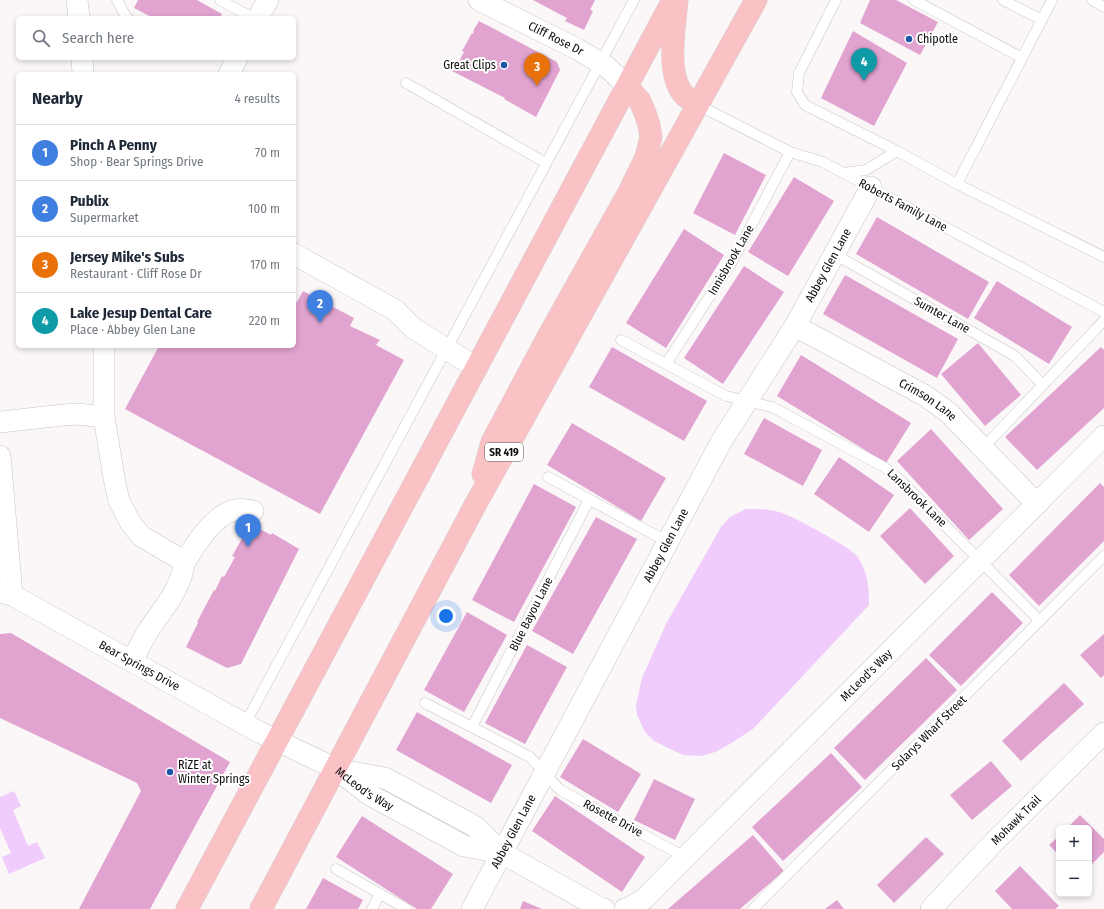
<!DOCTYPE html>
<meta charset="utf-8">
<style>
:root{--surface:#fff;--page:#f6f6f7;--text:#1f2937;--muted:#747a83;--line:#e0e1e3;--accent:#1d56a7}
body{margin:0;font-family:"Fira Sans Condensed",sans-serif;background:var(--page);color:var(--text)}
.controls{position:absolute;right:12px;bottom:12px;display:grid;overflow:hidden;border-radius:6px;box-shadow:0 2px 6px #0003}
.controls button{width:36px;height:36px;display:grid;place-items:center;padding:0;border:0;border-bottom:1px solid var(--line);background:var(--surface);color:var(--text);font:20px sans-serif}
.you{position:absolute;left:446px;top:616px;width:14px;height:14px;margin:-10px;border:3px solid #fff;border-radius:50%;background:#1a73e8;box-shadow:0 0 0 6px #1a73e833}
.badge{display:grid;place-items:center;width:26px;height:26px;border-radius:50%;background:var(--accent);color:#fff;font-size:13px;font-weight:700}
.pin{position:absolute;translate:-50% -33px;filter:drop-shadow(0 1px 2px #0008)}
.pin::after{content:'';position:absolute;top:21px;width:14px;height:12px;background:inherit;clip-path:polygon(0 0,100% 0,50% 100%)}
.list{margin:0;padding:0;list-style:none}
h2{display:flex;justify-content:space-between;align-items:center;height:52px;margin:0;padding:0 16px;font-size:17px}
h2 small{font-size:13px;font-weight:400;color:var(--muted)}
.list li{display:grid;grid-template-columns:26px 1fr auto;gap:12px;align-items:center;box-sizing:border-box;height:56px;padding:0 16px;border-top:1px solid var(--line)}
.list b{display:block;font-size:15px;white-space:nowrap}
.list p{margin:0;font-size:13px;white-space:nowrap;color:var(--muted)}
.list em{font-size:13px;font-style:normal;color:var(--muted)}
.icon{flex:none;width:22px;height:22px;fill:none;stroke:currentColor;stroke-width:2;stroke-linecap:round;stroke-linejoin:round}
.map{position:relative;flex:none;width:1104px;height:909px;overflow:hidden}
.search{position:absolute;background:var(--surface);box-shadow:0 2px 6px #0003;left:16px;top:16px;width:280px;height:44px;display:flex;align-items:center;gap:10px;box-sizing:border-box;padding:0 14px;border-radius:6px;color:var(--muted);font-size:15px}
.panel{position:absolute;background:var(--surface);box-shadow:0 2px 6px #0003;left:16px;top:72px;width:280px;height:276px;border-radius:6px}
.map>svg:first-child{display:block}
.water{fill:#efccfc}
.building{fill:#e1a3d0}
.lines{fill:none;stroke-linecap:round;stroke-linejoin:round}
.lane-casing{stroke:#c8c4c5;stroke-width:11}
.street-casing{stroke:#c8c4c5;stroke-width:22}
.primary-casing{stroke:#d4d3d3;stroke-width:23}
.lane{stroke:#fff;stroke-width:10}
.street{stroke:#fff;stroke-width:21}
.primary{stroke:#fbc2c6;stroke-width:22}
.poi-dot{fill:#1d56a7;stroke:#fff;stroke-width:1.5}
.labels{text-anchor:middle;stroke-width:4;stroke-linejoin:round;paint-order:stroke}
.shield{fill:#fff;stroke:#565656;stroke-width:1}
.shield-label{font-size:11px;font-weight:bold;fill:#0e0d0d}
.street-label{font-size:12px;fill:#0e0d0d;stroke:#fff}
.poi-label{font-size:12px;fill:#0e0d0d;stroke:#fff;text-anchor:start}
</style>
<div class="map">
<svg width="1104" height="909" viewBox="0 0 1104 909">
<rect width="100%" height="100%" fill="#fbf7f8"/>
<path class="water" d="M746,509C757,509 768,509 779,512C791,515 850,547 857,556C868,572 869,587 869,605L753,729L730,744L715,752L701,756L683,755L654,741L645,732L637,715L636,705L642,678L666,624L721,527L730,517Z
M14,791L21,806L13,810L28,846L37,842L45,858L9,874L2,857L11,853L0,828V797Z"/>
<path class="building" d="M138,0H197L222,14L220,18H153L134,8Z
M533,0H595L590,10L593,11L584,30L565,21L567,18Z
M870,0H896L938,22L920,55L860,23Z
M479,21L557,62L560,70L536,117L504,99L505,98L452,71L456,63H458L464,52L462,51L472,33L473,34L474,31H473Z
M853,31L907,63L874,126L821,98Z
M724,153L766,175L735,235L693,213Z
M794,177L834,201L788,276L748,252Z
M877,217L989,282L968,319L856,254Z
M684,229L724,255L666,348L626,323Z
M744,266L784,292L723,384L684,358Z
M845,275L958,339L937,378L823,314Z
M997,281L1072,327L1049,364L974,318Z
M303,291L354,318L350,326L380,340L376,345L404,360L320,514L125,409L159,346H294V301L297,302Z
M978,343L1021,395L985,426L941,374Z
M612,347L707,401L684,441L589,387Z
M1101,347L1104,350V408L1037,470L1005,437Z
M801,355L911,423L886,463L777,396Z
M764,418L822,450L803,486L744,454Z
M572,423L666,478L641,521L547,465Z
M931,429L1003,509L969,540L897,461Z
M839,457L894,495L869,532L814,494Z
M1100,483L1104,487V541L1039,606L1009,575Z
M534,484L576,507L514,622L472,600Z
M910,508L954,556L925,584L880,536Z
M596,517L637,539L573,654L532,631Z
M251,523L258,527V528L271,535L272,533L299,549L241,664L227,668L186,647L198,623L197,622L214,590L215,591L222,576L224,577L235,557L232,556Z
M992,592L1023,623L961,686L929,655Z
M467,612L507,635L464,712L424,690Z
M11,633L230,762L150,909H79L141,791L137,783L0,718V634Z
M1104,634V675L1101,678L1080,655Z
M527,645L567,667L525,744L485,723Z
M926,658L957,690L865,780L834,748Z
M1064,683L1084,704L1021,761L1002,741Z
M417,712L512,765L491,803L396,750Z
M583,739L641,774L618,812L560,777Z
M831,753L862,787L783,861L752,827Z
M991,761L1012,786L972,820L950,795Z
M654,779L695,799L675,840L634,820Z
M555,796L645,857L622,892L532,831Z
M1080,815L1104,839V852L1089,867V828H1067Z
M362,816L453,874L431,909H417L336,857Z
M753,835L784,871L740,909H668Z
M1059,836V855L1049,845Z
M926,837L944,854L894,903L877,885Z
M1020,866L1059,906L1055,909H1012L995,891Z
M323,878L363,900L358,909H306Z
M837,900L844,909H825Z
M523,901L542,909H520Z"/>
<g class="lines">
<g class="lane-casing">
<path id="lane" d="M117,0L126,17L128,18
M220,0L253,18
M836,0L799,73L797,92L805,105L897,151L957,184
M914,0L1022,58
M1003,0L1042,20
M1052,0L957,184L1104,257
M1092,0L1104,7
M406,83L546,163
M698,105L790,152L823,162L1104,312
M843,173L866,170L897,151
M834,254L1001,348L1016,357L1043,385
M621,340L726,396L772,407L884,467L899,479L1040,621
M666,364L733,260L790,152
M983,448L1095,330L1104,320
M548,477L668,542
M425,703L530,757L560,790L685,857
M245,724L634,0
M472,727L589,500
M336,869L407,909
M372,909L380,894
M753,909L1104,556"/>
</g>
<g class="street-casing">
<g id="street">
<path d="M77,0L79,18"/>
<path id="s1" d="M479,0L577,49L607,67L627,86"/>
<path d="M258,18L268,0"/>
<path d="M82,58L83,74"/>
<path d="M229,74L237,58"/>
<path d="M294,254L395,310L413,328L477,368"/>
<path id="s2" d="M795,326L924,395L948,412L1037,504"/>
<path d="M104,346V417L114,478L119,501L130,522L141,536L180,559L184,564C181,589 162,610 148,631C142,641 137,651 132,661"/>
<path d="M0,422L63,415L78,414L104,417"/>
<path d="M0,456L12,595"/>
<path d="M184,564C194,546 211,519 231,511C239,508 246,510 253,511"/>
<path id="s3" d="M0,592L12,595L259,732L336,769L370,795L464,846L502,853"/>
<path d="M340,770L385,778L476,827L502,853L600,908L604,909"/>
<path id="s4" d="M472,909L721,442L795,326L871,187"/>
<path id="s5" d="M625,909L629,908L644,899L1104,436"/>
<path id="s6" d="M931,909L994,842L1104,733"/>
</g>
</g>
<g class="primary-casing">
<path id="primary" d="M677,0C675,26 665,76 685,96C689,99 694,102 698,105
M483,474L492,442L549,335L629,192L646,157L651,137L649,125L645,113L640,101L627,86
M187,909L673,0
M261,909L473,509L756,0"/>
</g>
<use href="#lane" class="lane"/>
<use href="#street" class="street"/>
<use href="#primary" class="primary"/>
</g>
<g class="poi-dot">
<circle cx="909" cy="39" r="4"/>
<circle cx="504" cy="65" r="4"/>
<circle cx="170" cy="772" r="4"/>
</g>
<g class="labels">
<rect class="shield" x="485" y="443" width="38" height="18" rx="3"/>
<g class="shield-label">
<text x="504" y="456">SR 419</text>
</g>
<g class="street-label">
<text dy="4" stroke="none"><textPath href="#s1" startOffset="86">Cliff Rose Dr</textPath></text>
<text transform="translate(903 205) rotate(28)" y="4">Roberts Family Lane</text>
<text transform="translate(731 260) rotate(-60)" y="4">Innisbrook Lane</text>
<text dy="4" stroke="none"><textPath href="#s4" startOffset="736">Abbey Glen Lane</textPath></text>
<text transform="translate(942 315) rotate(29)" y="4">Sumter Lane</text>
<text dy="4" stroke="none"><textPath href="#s2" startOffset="152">Crimson Lane</textPath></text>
<text transform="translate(917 498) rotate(44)" y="4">Lansbrook Lane</text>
<text dy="4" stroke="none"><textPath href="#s4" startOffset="412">Abbey Glen Lane</textPath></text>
<text transform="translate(531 614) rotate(-63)" y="4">Blue Bayou Lane</text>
<text dy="4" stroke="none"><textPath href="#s3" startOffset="158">Bear Springs Drive</textPath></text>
<text dy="4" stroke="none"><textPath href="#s5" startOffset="337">McLeod's Way</textPath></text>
<text transform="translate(929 733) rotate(-45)" y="4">Solarys Wharf Street</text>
<text dy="4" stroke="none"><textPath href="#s3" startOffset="415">McLeod's Way</textPath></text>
<text transform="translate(613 818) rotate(28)" y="4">Rosette Drive</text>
<text dy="4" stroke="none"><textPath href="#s6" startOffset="123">Mohawk Trail</textPath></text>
<text dy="4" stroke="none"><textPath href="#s4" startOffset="88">Abbey Glen Lane</textPath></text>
</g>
<g class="poi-label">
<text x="917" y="43">Chipotle</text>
<text x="496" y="69" text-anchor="end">Great Clips</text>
<text x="178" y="769">RiZE at<tspan x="178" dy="14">Winter Springs</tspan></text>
</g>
</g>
</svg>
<div class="controls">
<button>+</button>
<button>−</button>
</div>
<div class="you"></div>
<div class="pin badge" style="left:248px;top:547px;background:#3f7fe0">1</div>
<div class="pin badge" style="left:320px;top:323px;background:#3f7fe0">2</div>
<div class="pin badge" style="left:537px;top:86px;background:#e8710a">3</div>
<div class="pin badge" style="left:864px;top:81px;background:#0f9aa8">4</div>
<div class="search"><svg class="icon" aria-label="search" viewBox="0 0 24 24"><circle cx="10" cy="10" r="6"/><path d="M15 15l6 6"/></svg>Search here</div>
<section class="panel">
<h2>Nearby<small>4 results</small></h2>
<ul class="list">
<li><span class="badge" style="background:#3f7fe0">1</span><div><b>Pinch A Penny</b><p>Shop · Bear Springs Drive</p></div><em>70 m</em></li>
<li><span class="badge" style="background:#3f7fe0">2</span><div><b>Publix</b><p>Supermarket</p></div><em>100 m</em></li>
<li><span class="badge" style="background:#e8710a">3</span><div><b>Jersey Mike's Subs</b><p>Restaurant · Cliff Rose Dr</p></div><em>170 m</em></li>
<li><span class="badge" style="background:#0f9aa8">4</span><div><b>Lake Jesup Dental Care</b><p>Place · Abbey Glen Lane</p></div><em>220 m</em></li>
</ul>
</section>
</div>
